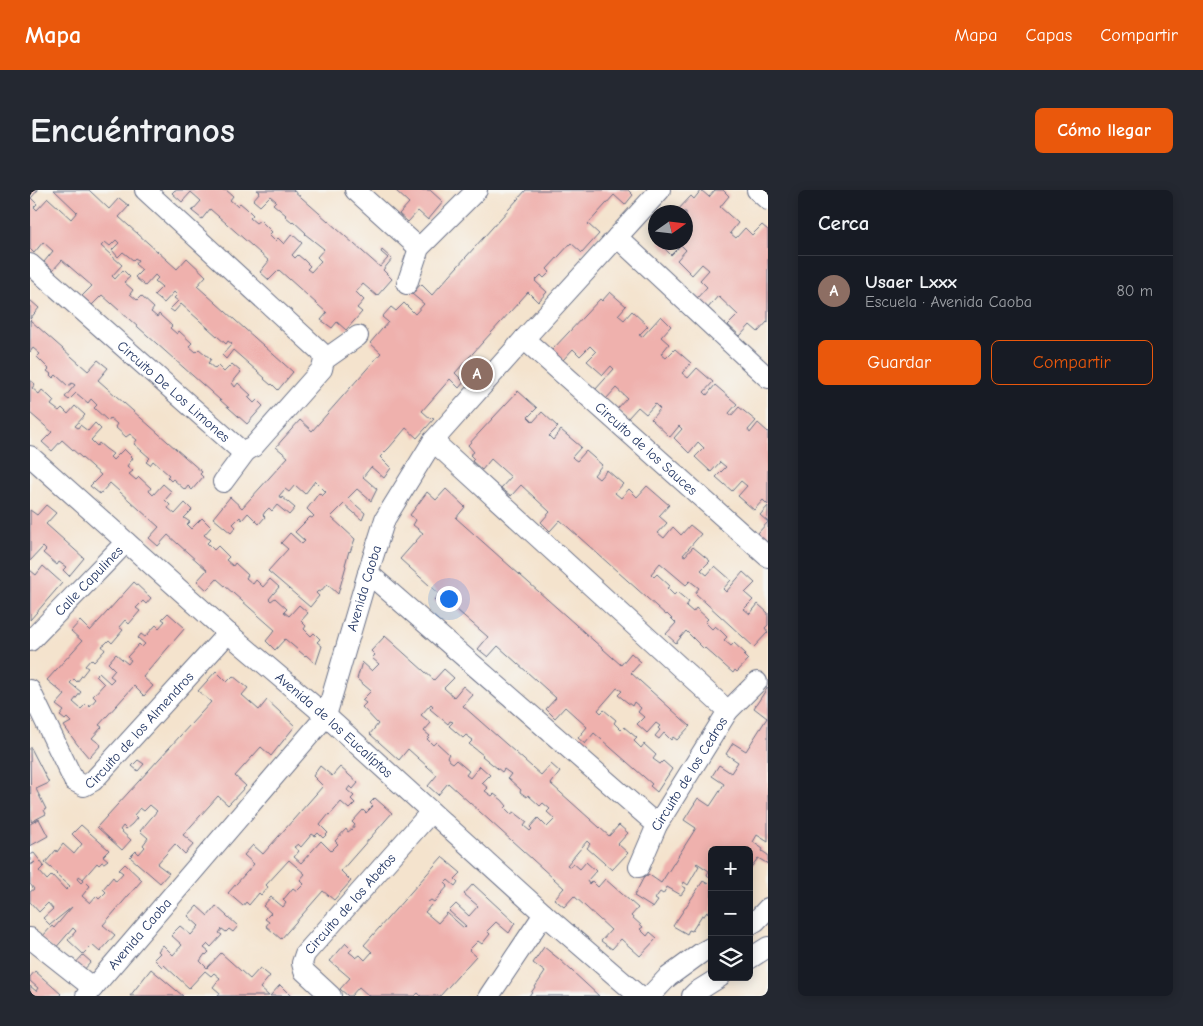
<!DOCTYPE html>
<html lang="es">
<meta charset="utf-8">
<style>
:root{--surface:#171b24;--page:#242831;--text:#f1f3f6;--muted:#9ea1a6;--line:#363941;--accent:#ea580c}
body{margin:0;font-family:"Comic Neue",sans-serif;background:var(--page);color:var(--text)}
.controls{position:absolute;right:15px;bottom:15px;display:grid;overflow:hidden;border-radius:8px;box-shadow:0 2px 12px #0003}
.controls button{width:45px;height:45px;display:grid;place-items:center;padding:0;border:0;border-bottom:1px solid var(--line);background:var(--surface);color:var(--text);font:25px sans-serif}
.compass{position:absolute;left:618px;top:15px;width:45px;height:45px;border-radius:50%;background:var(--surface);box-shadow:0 2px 12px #0003;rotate:76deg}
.you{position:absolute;left:418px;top:408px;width:18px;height:18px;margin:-12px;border:4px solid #fff;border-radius:50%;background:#1a73e8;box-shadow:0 0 0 8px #1a73e833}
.badge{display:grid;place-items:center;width:32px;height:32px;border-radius:50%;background:var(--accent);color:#fff;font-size:16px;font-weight:700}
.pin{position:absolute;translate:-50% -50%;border:2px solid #fff;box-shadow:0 1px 5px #0006}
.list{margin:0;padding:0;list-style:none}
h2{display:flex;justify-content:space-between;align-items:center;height:65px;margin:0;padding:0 20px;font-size:21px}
h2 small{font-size:16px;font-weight:400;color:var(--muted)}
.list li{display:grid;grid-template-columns:32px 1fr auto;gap:15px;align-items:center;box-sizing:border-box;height:70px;padding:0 20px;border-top:1px solid var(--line)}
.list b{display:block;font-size:19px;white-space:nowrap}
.list p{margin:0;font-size:16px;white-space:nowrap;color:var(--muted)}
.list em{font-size:16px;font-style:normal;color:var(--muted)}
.actions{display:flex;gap:10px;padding:15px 20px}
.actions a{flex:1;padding:11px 0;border:1px solid var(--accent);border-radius:8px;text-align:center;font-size:18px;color:var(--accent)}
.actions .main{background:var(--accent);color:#fff}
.icon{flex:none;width:28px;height:28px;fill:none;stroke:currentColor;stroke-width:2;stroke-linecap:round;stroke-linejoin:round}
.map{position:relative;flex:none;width:738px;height:806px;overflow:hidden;border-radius:8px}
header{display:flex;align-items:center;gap:30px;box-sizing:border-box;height:70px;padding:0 25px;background:var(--accent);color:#fff}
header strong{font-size:24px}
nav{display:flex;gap:28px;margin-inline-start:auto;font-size:18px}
.intro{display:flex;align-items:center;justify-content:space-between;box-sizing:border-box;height:120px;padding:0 30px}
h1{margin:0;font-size:35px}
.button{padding:12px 22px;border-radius:8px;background:var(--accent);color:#fff;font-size:18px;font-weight:700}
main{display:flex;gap:30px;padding:0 30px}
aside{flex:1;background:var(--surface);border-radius:8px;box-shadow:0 2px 12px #0003}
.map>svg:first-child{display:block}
.building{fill:#efb1ad;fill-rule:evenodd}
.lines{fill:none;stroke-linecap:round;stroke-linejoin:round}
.minor-casing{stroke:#676e85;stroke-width:22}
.minor{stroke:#fff;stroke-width:20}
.labels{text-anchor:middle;stroke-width:4;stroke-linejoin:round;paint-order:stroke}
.street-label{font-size:14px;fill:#1b2f5e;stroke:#f6f6f2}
</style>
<header>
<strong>Mapa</strong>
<nav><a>Mapa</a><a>Capas</a><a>Compartir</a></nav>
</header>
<div class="intro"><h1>Encuéntranos</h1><a class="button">Cómo llegar</a></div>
<main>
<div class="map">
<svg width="738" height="806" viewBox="0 0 738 806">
<rect width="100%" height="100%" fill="#f6f6f2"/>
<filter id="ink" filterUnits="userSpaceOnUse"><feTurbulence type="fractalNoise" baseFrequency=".02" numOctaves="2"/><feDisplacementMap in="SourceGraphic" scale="10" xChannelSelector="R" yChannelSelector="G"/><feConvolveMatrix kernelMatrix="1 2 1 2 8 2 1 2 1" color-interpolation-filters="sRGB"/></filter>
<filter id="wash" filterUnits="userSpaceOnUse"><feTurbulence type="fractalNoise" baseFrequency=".0096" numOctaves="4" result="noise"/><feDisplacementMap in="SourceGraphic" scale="20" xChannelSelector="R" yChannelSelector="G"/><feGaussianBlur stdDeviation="1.12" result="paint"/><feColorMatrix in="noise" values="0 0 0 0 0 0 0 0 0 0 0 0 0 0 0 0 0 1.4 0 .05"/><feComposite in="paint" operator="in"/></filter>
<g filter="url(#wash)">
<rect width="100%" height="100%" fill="#f4e3cd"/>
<g id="blocks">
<path class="building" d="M0,0H8L1,8L7,14L4,17L7,20L18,8L41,29L47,22L24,0H59L79,19L89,8L99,16L89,27L147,79L157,68L176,86L167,96L263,182L248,200L242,194L241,195L234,189L235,188L203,160L196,169L192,165L202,154L198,151L196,154L151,114L144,122L140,119L148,111L144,108L147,105L144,102L134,113L124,105L132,97L125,91L128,88L125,85L115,96L105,87L112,80L105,74L108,70L105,68L103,70L93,62L88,67L82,60L89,53L86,50L80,56L75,52L71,56L92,75L82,86L85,89L93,80L100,87L94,92L103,100L100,104L107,110L111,106L124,118L121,122L127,127L129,124L142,136L140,138L147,144L149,141L162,153L159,156L166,162L169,159L181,169L178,173L185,179L188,176L194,182L202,174L211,182L202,193L205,197L208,193L221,205L218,207L224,213L227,210L233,216L217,234L72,105L62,115L52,106L62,96L32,70L23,80L14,72L23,61L13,52L4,63L0,59Z
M145,0H196L203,6L200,10L207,16L210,13L216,18L223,25L220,28L226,33L230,30L242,42L239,45L245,51L248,48L254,54L262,44L272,53L262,65L265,68L268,65L274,70L280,76L277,79L281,82L291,71L287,67L294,59L275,44L276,43L263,31L262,32L255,26L256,25L243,14L246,11L240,6L230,16L223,10L230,2L227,0H263L350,77L358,68L351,62L352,60L362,69L353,80L362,89L347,106L333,94L326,102L334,110L327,118L332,122L316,140L307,132L302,138L291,130L297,123L249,80L239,90L230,82L239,71L180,19L172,29L162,21L171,11L161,2L152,12L142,3Z
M365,0H400L413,12L398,30L388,21L378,32L369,24L379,13Z
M496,0H598L603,5L595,15L584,5L558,34L569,44L552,63L541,53L517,79L520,82L514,88L511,85L505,91L517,102L508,112L498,102L425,183L434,192L429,198L420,189L392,221L401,229L403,227L404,229L387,248L376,238L359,258L350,267L361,278L354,288L341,277L333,287L347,299L341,311L327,299L318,308L335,323L332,330L314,314L301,327L325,349L320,362L319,361L315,375L316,376L308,404L297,394L290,402L288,401L286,403L289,406L280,417L238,381L258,359L251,353L260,343L272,354L275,351L265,342L280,327L282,328L284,326L277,319L289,303L292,306L296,302L285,291L275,304L265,295L259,302L255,299L249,306L251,309L252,307L265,318L259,325L247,315L242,321L239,318L235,322L233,325L235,327L229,334L218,323L212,330L210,327L203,334L206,337L201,343L183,328L200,307L212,318L258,267L246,257L252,250L270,230L282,241L351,163L340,153L358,132L352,127L361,117L366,121L374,113L385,124L394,114L382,104L391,94L402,105Z
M671,0L679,7L685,0H693L699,6L690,17L708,33L700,43L706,48L715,38L722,45L732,35L738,40V133L737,132L728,142L720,135L710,146L698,135L708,125L688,106L678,118L667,108L677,97L670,90L679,80L672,74L662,85L647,70L656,60L651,55L641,65L628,52H656V22H646L661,6L664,9Z
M580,102L596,116L588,125L594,130L602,121L618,136L609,145L612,147L631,126L641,136L631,147L639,154L631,164L636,168L645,159L661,173L652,183L658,188L667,178L683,192L674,202L677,205L685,195L707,214L699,223L701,226L709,217L726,231L718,240L720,243L728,233L738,242V315L733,310L724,320L708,306L717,296L711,291L702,301L686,287L696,277L690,272L681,282L665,267L674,258L668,252L659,263L644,248L652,239L649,236L640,247L621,229L630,219L625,214L616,224L608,217L598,228L587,219L597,208L586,198L576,209L565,200L584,179L581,176L573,185L557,171L566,162L560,156L550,166L543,159L533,170L522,160L570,109L572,111Z
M0,110L9,118L0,129Z
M0,130L58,181L68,170L78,178L68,190L172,282L170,284L173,287L162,300L158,296L155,300L143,289L141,291L137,287L139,285L123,271L120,275L116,272L120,268L104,254L107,250L100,244L96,247L85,237L87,234L80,228L78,231L64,218L67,215L61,209L58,213L46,203L39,210L35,207L45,195L42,193L38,196L26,185L23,188L20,185L21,184L17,181L19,179L7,167L10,164L3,158L0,162Z
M0,190L5,194L2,198L9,204L12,200L19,206L24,211L21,215L29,221L32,218L38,224L45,216L55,225L45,236L48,238L50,235L58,241L65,233L71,239L61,250L67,256L69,253L76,259L83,264L80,267L83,270L94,259L103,268L97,276L103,281L99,284L106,290L109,287L121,298L119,301L123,305L133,294L142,302L135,310L140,315L138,318L145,324L155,313L162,320L154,328L160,332L157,335L161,339L172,328L181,337L174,345L180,350L177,353L184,360L188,356L199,367L196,370L203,376L205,373L218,385L216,388L223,394L226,390L233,397L240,389L249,397L239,409L241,411L245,408L257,419L254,422L259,426L269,415L278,423L271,431L276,436L274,439L281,446L284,443L290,449L287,452L292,456L286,474L276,465L275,466L255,449L245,460L236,451L245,440L187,389L177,400L167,391L177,380L138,345L128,356L119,348L129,337L80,293L70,304L60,296L71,285L32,250L22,261L12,252L22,242L0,223Z
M488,201L507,218L498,227L503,232L512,222L528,237L519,246L523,250L531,240L551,257L542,267L544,269L547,271L556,261L572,275L564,285L569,289L577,280L593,294L585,303L591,308L599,299L607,307L617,296L639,315L629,326L637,333L628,343L634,348L643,337L651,345L660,335L671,344L653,365L655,366L663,357L680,371L671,380L677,385L685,376L701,390L693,399L696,402L713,382L725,393L715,403L723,410L714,419L720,424L728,414L738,423V435L735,438L738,442L724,457L665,403L669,398L660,391L656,395L630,373L621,384L624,387L627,384L640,396L637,398L644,405L647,402L659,412L656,416L663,422L666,418L678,429L675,432L682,439L685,436L691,441L697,447L694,450L701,456L704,453L716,464L714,466L718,470L707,482L705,480L703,483L675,458L674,459L656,441L646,453L636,444L646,433L637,424L636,425L530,330L520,341L511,332L520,322L491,295L481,306L471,298L481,287L461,269L452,280L442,271L444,269L440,265L444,262L438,255Z
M416,299L435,317L426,328L591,475L601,463L611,472L601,483L660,536L647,550L643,547L641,550L634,543L629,549L625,546L630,540L628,538L630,536L626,533L617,543L607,534L614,527L608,522L611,518L604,512L602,516L588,505L592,501L587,498L568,520L571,523L574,520L586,530L584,533L591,540L594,537L607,548L604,551L611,558L614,554L626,565L623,569L630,574L633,571L642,579L627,602L620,596L622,594L564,543L555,554L548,548L557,537L535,517L525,528L516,519L526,508L468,456L458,467L448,459L458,447L419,413L413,419L404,410L409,404L370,369L393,343L383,335L386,330L380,325L397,302L406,310Z
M16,315L26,323L16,334L54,368L39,386L33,380L36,377L29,372L27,375L13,363L16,360L13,357L0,371V320L7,325Z
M738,316V353L727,344L738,332L730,325Z
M13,376L32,393L0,430V380L6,385Z
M104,392L121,408L116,414L113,411L106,418L110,421L99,434L95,430L89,437L93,440L82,453L79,450L75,454L72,456L75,460L64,472L61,469L55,476L58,478L47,492L44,489L40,493L51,502L43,512L51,519L57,513L60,516L66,509L63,506L74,494L66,486L69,483L80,493L84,489L80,486L85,480L78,473L86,464L98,474L101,470L97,467L109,454L112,457L115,454L108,448L111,444L115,447L126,435L129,438L135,431L132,429L138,423L155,438L113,487L123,496L114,506L104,496L69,535L72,537L62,548L71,555L59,568L47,554L34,536L41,532L37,528L35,530L30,526L34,521L26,515L35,505L17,490L52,451L41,441L50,431L60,441Z
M355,446L404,490L414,479L424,488L414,498L424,507L433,496L443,505L433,516L511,585L521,574L530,582L521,594L579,646L589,635L598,643L588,654L598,663L582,680L557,658L560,654L557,651L537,675L540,677L543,673L550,679L556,672L566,681L557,691L559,694L562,691L568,697L575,689L608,718L601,726L613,737L610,739L617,746L620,742L627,748L610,766L591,749L582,759L571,751L581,740L544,706L534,717L524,709L534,698L418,593L408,605L398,596L407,585L398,577L378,559L369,570L340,544L348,534L332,517L336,513L332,510L341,501L327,489L332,472L342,481L349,474L342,468L345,465L341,461ZM401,514L403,516L400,519L418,534L420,531L423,532L419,536L433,548L436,545L443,550L439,554L453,565L452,566L472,582L474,579L481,584L478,588L491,600L490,602L497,607L498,605L510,616L513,613L520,619L517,622L525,629L517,637L508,628L500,637L502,639L500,641L494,636L497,632L484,622L481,624L475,618L477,616L472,610L464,604L462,606L455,601L458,598L452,593L460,585L450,576L440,588L436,585L439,581L426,570L423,573L420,571L417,567L419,564L406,552L403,555L397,549L400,546L394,541L401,533L391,525Z
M186,481L197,492L203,486L218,498L212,505L229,520L237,510L265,536L241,566L231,557L205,586L216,596L198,615L188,606L153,645L164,654L155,664L145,654L127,674L139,683L130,693L100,667L106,661L109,664L115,657L113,655L118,648L110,641L127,621L120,615L114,621L110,618L104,625L107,628L102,634L96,639L93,636L90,640L101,650L92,660L67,637L181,512L168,501Z
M738,497V652L727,645L723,652L733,659L732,661L738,665V674L728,668L719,680V660H682V689L677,685L679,681L667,673L666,674L669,676L658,695L654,692L652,696L656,698L651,705L637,697L633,704L630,702L627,706L625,709L628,711L623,718L604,706L615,685L617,686L618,684L631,693L666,638L654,630L668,608L680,616L688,604L694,594L682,586L689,575L701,583L708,572L696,564L703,553L716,561L737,528L724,518Z
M0,558H1L19,593L6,599L16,619L14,620L16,624L1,632Z
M108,570L114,574L108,581L102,576Z
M290,576L302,586L310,577L328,593L323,599L320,596L317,600L324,606L321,609L325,613L319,619L311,612L300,625L299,624L290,635L298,643L293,648L288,643L285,646L282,644L271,657L268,654L264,657L269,661L264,667L271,673L291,651L301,661L308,654L305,651L316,639L318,642L322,639L325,635L322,632L333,620L336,623L343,616L340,613L345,608L362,623L311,681L321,691L304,710L293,701L251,749L236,736L239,732L235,729L241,723L233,716L241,707L253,717L256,713L253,710L263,698L267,701L274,694L270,690L275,684L259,670L236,695L238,697L231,705L229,703L219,715L216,712L213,716L198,703L224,674L214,665L223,655L233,664L293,596L283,586Z
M9,629L18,646L0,656V634Z
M51,635L79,660L73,666L78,670L74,673L72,672L69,675L67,673L53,689L49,686L47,689L51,693L54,690L60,696L52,706L60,713L66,706L69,709L76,702L73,699L83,687L86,691L93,683L89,680L95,674L112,690L73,735L85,745L70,762L62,755L53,764L38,750L46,741L43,738L24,760L11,748L22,736L24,738L42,717L20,735L13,728L23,719L18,713L9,722L0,712V702L4,699L0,694V676L5,672L0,675V665L4,663L14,676L9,681L17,690L22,685L36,700L40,696L26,684L27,683L15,673L26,660L27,662L33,654L44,664L52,654L42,644Z
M412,667L431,683L425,689L428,692L425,696L418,690L415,693L418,696L404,712L401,710L398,712L401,715L395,722L408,733L417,723L434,738L436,736L419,721L426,714L439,726L448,716L434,704L443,694L485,733L479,743L466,732L457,741L460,744L452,754L448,751L439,760L446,766L410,806H391L388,803L385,806H339L329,797L321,806H318L310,799L320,788L300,771L316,753L322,759L319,762L323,765L326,768L330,765L335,770L342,762L334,755Z
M682,689V724L677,722L674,726L672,725L662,741L659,740L657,744L643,736L673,691L678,694Z
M167,716L178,726L186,716L208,736L203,742L199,739L196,742L192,739L189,743L192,745L181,757L178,754L174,758L179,762L176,765L175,764L170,771L177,778L191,763L220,789L230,778L240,786L230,798L239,806H188L190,803L183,797L190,788L184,783L181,786L175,781L159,798L134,775L132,777L124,769L130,763L128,761L133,755L143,765L152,755L141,745L150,736L161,745L169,736L158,726Z
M514,757L529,769L569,806H499L515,782L503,773Z
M53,765L61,772L51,783L43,776Z
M121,779L153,806H100Z
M5,781L31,804L29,806H0V796L6,801L8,798L0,791V787Z
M250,795L259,804L262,806H240Z"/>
</g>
</g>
<g filter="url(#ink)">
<use href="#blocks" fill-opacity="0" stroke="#676e85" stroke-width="1"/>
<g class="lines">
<g class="minor-casing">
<g id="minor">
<path d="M325,0L389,58"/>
<path d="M727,0L738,10"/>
<path d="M587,47L738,188"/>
<path id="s1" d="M0,74L209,259L216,261L223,257L292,179L294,170L292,163L115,0"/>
<path d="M377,94L389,58L447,0"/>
<path id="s2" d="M494,149L738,367"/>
<path d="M294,170L328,146"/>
<path d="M403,251L698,521"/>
<path id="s3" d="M0,266L198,443L296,526L514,724L609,806"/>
<path d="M193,292L216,261"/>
<path d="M338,383L627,635"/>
<path id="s4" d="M0,451L96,352"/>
<path id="s5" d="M0,500L44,591L54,596L63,591L198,443"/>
<path id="s6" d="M609,677L627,635L698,521L727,492"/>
<path d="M719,735L726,731L738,718"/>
<path d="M0,748L63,798"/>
<path d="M719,769L738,757"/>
<path id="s7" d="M56,806L296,526L338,383L355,329L403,251L494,149L630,0"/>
<path id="s8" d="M301,806L274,781L272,773L275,764L401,622"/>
<path d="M459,806L514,724"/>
<path d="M620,806L638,787L671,763L682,757"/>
<path d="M662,806L666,802L690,787"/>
</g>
</g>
<use href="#minor" class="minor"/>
</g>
</g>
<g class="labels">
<g class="street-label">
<text dy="5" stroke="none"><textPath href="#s1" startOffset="192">Circuito De Los Limones</textPath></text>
<text dy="5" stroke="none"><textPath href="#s2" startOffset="164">Circuito de los Sauces</textPath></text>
<text dy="5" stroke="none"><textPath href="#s4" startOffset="84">Calle Capulines</textPath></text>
<text dy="5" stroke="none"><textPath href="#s7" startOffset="502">Avenida Caoba</textPath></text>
<text dy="5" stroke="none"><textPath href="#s5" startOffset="191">Circuito de los Almendros</textPath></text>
<text dy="5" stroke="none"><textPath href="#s3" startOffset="406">Avenida de los Eucalíptos</textPath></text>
<text dy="5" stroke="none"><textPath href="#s6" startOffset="106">Circuito de los Cedros</textPath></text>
<text dy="5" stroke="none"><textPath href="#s8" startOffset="122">Circuito de los Abetos</textPath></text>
<text dy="5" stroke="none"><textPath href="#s7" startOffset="82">Avenida Caoba</textPath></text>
</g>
</g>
</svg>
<div class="controls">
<button>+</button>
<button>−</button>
<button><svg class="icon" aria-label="layers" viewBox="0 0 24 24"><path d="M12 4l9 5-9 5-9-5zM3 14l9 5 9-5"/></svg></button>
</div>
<svg class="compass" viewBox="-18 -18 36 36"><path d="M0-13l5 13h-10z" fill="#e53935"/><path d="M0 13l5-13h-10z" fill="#9ea1a6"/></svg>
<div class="you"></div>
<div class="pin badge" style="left:447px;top:184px;background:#8d6e63">A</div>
</div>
<aside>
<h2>Cerca<small></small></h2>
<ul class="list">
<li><span class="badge" style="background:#8d6e63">A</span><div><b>Usaer Lxxx</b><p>Escuela · Avenida Caoba</p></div><em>80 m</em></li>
</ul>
<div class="actions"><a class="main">Guardar</a><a>Compartir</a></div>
</aside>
</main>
